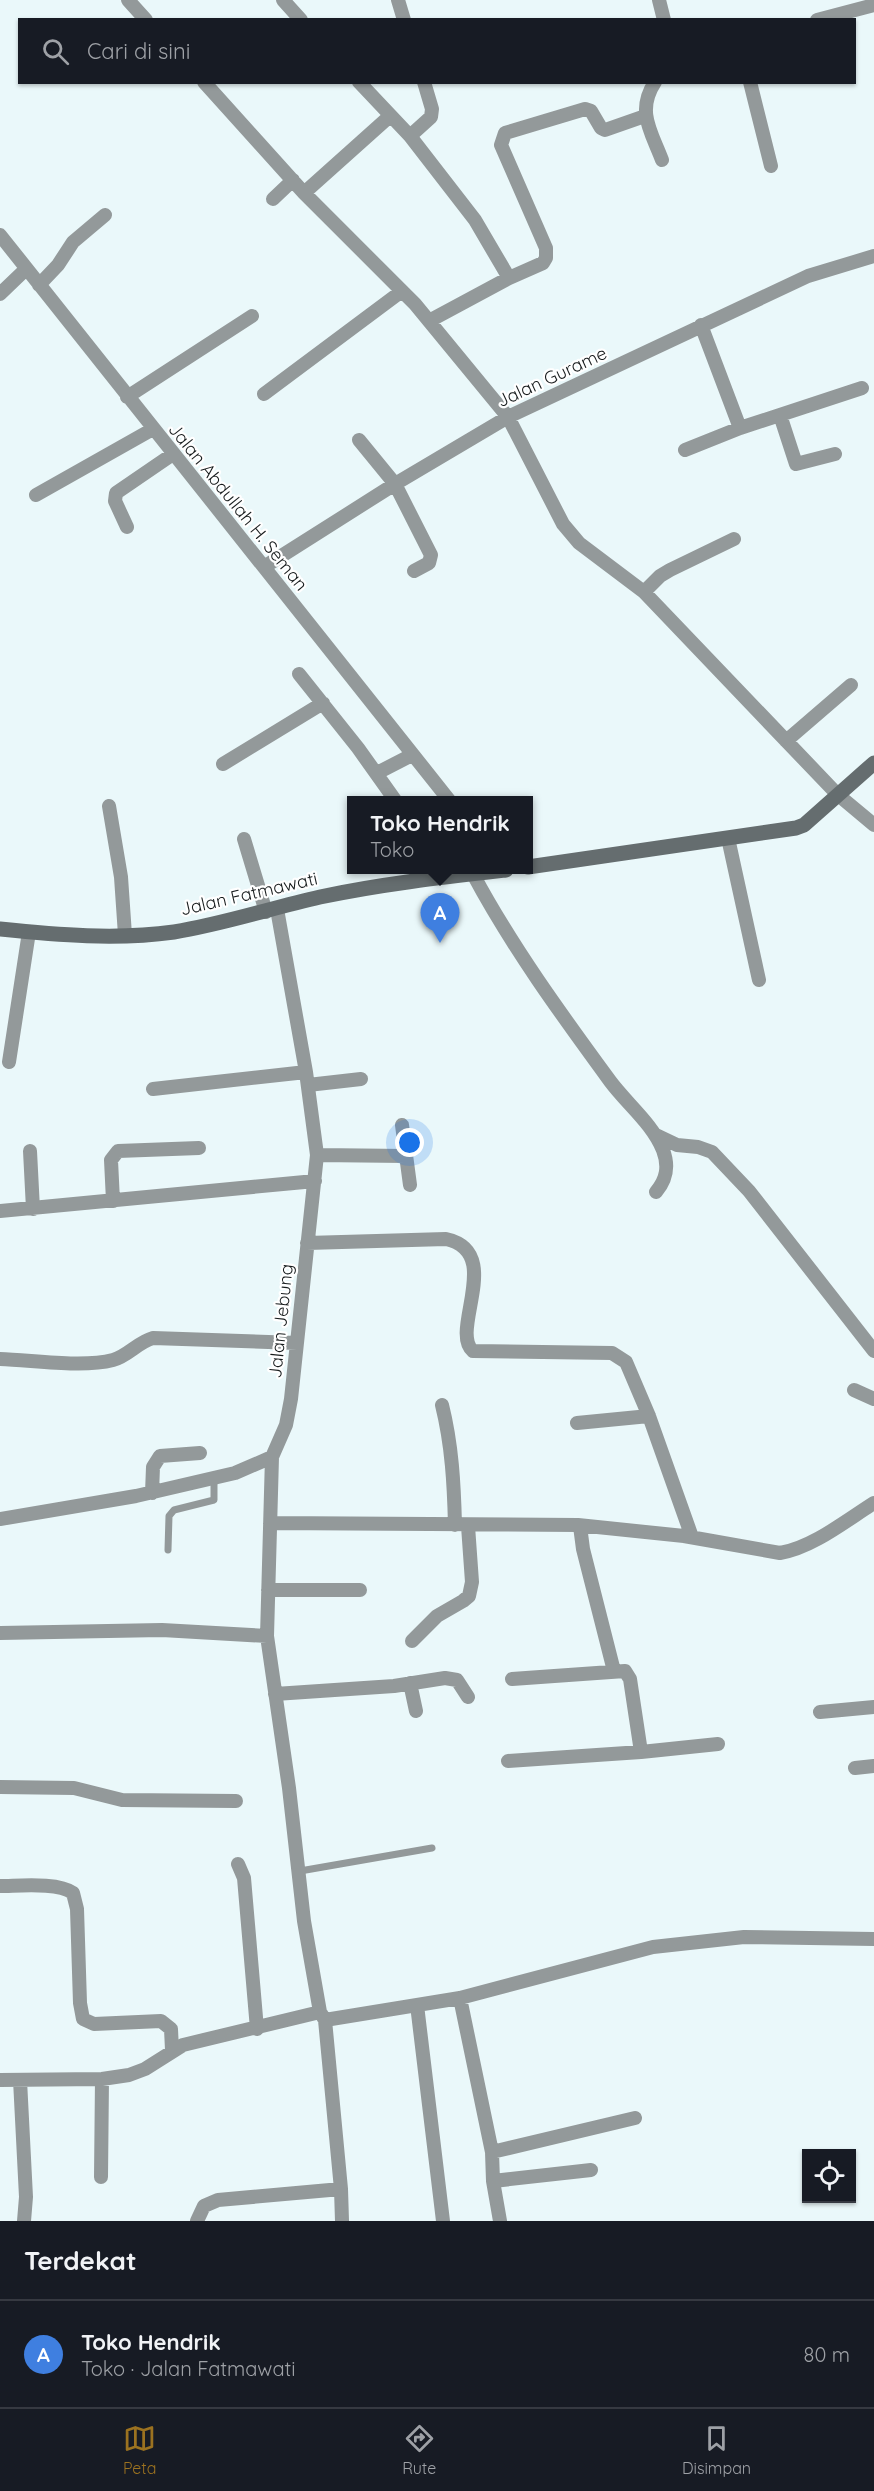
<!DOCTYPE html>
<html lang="id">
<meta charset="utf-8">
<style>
:root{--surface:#171b24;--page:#20242c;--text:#f1f3f6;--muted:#9ea1a6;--line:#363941;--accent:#9b7220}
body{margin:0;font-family:Quicksand,sans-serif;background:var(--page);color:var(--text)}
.controls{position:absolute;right:18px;bottom:18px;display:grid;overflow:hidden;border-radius:0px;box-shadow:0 2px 4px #0004}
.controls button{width:54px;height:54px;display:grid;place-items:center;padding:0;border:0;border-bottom:2px solid var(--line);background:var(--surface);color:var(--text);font:30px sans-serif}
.you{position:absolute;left:410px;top:1143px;width:21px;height:21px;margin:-15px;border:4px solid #fff;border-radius:50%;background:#1a73e8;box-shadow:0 0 0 9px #1a73e833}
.badge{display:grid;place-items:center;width:39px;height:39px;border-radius:50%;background:var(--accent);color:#fff;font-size:20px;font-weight:700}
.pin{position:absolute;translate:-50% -50px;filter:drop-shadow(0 2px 3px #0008)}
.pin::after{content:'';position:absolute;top:32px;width:21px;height:18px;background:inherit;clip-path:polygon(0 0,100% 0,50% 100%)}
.popup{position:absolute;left:347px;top:796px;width:186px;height:78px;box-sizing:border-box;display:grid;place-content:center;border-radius:0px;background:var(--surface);filter:drop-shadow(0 2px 4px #0005);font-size:20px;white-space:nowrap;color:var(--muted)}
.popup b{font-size:22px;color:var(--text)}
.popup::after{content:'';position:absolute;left:50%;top:100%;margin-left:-12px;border:12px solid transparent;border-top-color:var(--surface)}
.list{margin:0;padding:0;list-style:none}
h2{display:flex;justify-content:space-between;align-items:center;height:78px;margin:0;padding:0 24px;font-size:26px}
h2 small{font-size:20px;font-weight:400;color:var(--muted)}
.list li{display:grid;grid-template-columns:39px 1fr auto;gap:18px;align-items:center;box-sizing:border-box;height:108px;padding:0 24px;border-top:2px solid var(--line)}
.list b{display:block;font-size:22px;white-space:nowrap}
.list p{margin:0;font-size:20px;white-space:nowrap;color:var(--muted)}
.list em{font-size:20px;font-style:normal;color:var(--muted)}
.icon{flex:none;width:33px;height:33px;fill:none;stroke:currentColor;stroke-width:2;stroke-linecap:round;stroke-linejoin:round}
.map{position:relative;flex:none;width:874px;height:2221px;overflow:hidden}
.search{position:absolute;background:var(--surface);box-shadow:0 2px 4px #0004;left:18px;right:18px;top:18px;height:66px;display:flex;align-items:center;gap:15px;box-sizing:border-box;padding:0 21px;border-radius:0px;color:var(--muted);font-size:22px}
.sheet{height:186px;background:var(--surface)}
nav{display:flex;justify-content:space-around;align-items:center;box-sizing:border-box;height:84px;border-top:2px solid var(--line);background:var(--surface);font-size:16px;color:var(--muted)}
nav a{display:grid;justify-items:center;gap:3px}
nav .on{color:var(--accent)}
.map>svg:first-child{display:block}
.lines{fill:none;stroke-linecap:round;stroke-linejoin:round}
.lane{stroke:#93999a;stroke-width:7}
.street{stroke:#93999a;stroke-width:14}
.secondary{stroke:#656d6f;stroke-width:15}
.labels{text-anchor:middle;stroke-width:4.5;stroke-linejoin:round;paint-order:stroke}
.street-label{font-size:18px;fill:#161b1c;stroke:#fff}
</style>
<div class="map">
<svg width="874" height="2221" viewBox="0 0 874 2221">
<rect width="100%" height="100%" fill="#eaf8fa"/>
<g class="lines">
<path class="lane" d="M168,1550L169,1516L174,1510L214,1500V1478
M300,1871L432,1848"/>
<path class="street" d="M128,0L146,20
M283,0L301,20
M398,0L404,20
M659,0L664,20
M817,20L874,5
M204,82L304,193L415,304L508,417L563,524L579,543L644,592L837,794L874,825
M359,82L410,136L475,220L509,278
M655,82C636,111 651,131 662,160
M750,82L771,166
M410,136L431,117L432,109L424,82
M304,193L390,116
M273,199L293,180
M0,235L449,800
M39,285L58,265L73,242L105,215
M0,294L26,269
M429,321L509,278L543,263L546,258V248L501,145L505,133L585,109L591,111L601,128L605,130L645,116
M701,325L740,428
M264,394L402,291
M127,397L252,316
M780,415L796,464L835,454
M359,440L395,484L431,555L429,563L414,571
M685,450L740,428L862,388
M36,495L153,429
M127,527L115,501L116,493L173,454
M264,567L395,484L508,417L808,276L874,256
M644,592L660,576L670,570L734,539
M299,674L358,748L395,800
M786,741L851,685
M223,764L323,703
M377,773L412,755
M109,806L121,877L125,935
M728,838L759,980
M244,839L266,912
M473,874C512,947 561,1014 610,1081C627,1104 652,1123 663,1150C669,1166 667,1179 656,1192
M9,1062L29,932
M308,1085L361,1079
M153,1089L306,1072
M402,1125L410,1185
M656,1135L677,1145L698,1147L712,1152L749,1191L874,1351
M30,1151L33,1209
M317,1155L406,1156
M113,1201L111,1160L118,1151L199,1148
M0,1211L315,1181
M307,1243L446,1239C505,1252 449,1331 473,1351L612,1353L626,1362L649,1416L692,1537
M0,1359C33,1360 82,1368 113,1360C128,1356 138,1342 153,1338L297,1343
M854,1390L874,1399
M442,1405C452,1445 454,1485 455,1525
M577,1423L649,1416
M272,1457L267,1636L289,1788L304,1921L320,2012L325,2020L341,2189L342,2221
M152,1493L153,1467L160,1456L200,1453
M0,1519L136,1496L235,1473L272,1457L286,1425L291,1399L317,1155L306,1072L277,909
M270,1523L578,1525L684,1536L780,1553C812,1548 847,1520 874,1503
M580,1526L583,1549L614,1671
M268,1590H360
M0,1633L162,1630L267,1636
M412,1641L437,1616L463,1601L469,1596L472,1582L468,1526
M512,1679L625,1671L630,1679L641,1752
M410,1683L416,1711
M275,1694L394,1686L445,1678L457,1680L468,1697
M820,1712L874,1707
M508,1761L641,1752L718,1744
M855,1768L874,1766
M0,1787L74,1788L122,1800L236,1801
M238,1864L244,1878L257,2029
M0,1886C19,1886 58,1882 73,1893L77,1909L80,2003L83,2019L94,2024L161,2021L171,2029L172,2050
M460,1998L492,2152L493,2181L500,2221
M417,2005L443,2221
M325,2020L460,1998L653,1947L744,1937L874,1939
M0,2080L102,2079L129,2075L145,2069L183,2045L320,2012
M20,2080L26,2197L24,2221
M492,2152L635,2118
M101,2177L102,2079
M493,2181L591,2170
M197,2221L204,2206L218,2200L341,2189"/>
<path class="secondary" d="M528,867L796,828L804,825L874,763
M0,929C57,935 117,940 174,932C224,924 271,908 320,897C381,884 444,877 506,870"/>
</g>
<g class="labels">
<g class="street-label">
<text transform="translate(552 377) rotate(-25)" y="6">Jalan Gurame</text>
<text transform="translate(238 507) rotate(51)" y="6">Jalan Abdullah H. Seman</text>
<text transform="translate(249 894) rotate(-13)" y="6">Jalan Fatmawati</text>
<text transform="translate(281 1321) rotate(-84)" y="6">Jalan Jebung</text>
</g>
</g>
</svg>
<div class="controls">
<button><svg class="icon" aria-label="locate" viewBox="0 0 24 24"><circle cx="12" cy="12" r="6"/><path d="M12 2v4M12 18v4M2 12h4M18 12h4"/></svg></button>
</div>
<div class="you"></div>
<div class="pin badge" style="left:440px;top:943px;background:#3f7fe0">A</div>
<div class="popup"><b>Toko Hendrik</b>Toko</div>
<div class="search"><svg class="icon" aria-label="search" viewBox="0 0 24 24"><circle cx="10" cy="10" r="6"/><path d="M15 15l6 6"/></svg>Cari di sini</div>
</div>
<section class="sheet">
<h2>Terdekat<small></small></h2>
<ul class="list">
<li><span class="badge" style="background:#3f7fe0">A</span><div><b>Toko Hendrik</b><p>Toko · Jalan Fatmawati</p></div><em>80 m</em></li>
</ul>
</section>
<nav>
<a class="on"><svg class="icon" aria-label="map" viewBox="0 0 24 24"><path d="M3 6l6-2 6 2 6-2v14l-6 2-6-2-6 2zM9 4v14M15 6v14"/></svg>Peta</a>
<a><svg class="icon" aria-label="directions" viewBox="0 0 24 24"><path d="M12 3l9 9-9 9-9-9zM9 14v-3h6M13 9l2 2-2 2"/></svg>Rute</a>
<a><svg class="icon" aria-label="saved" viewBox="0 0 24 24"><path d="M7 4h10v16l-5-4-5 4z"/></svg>Disimpan</a>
</nav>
